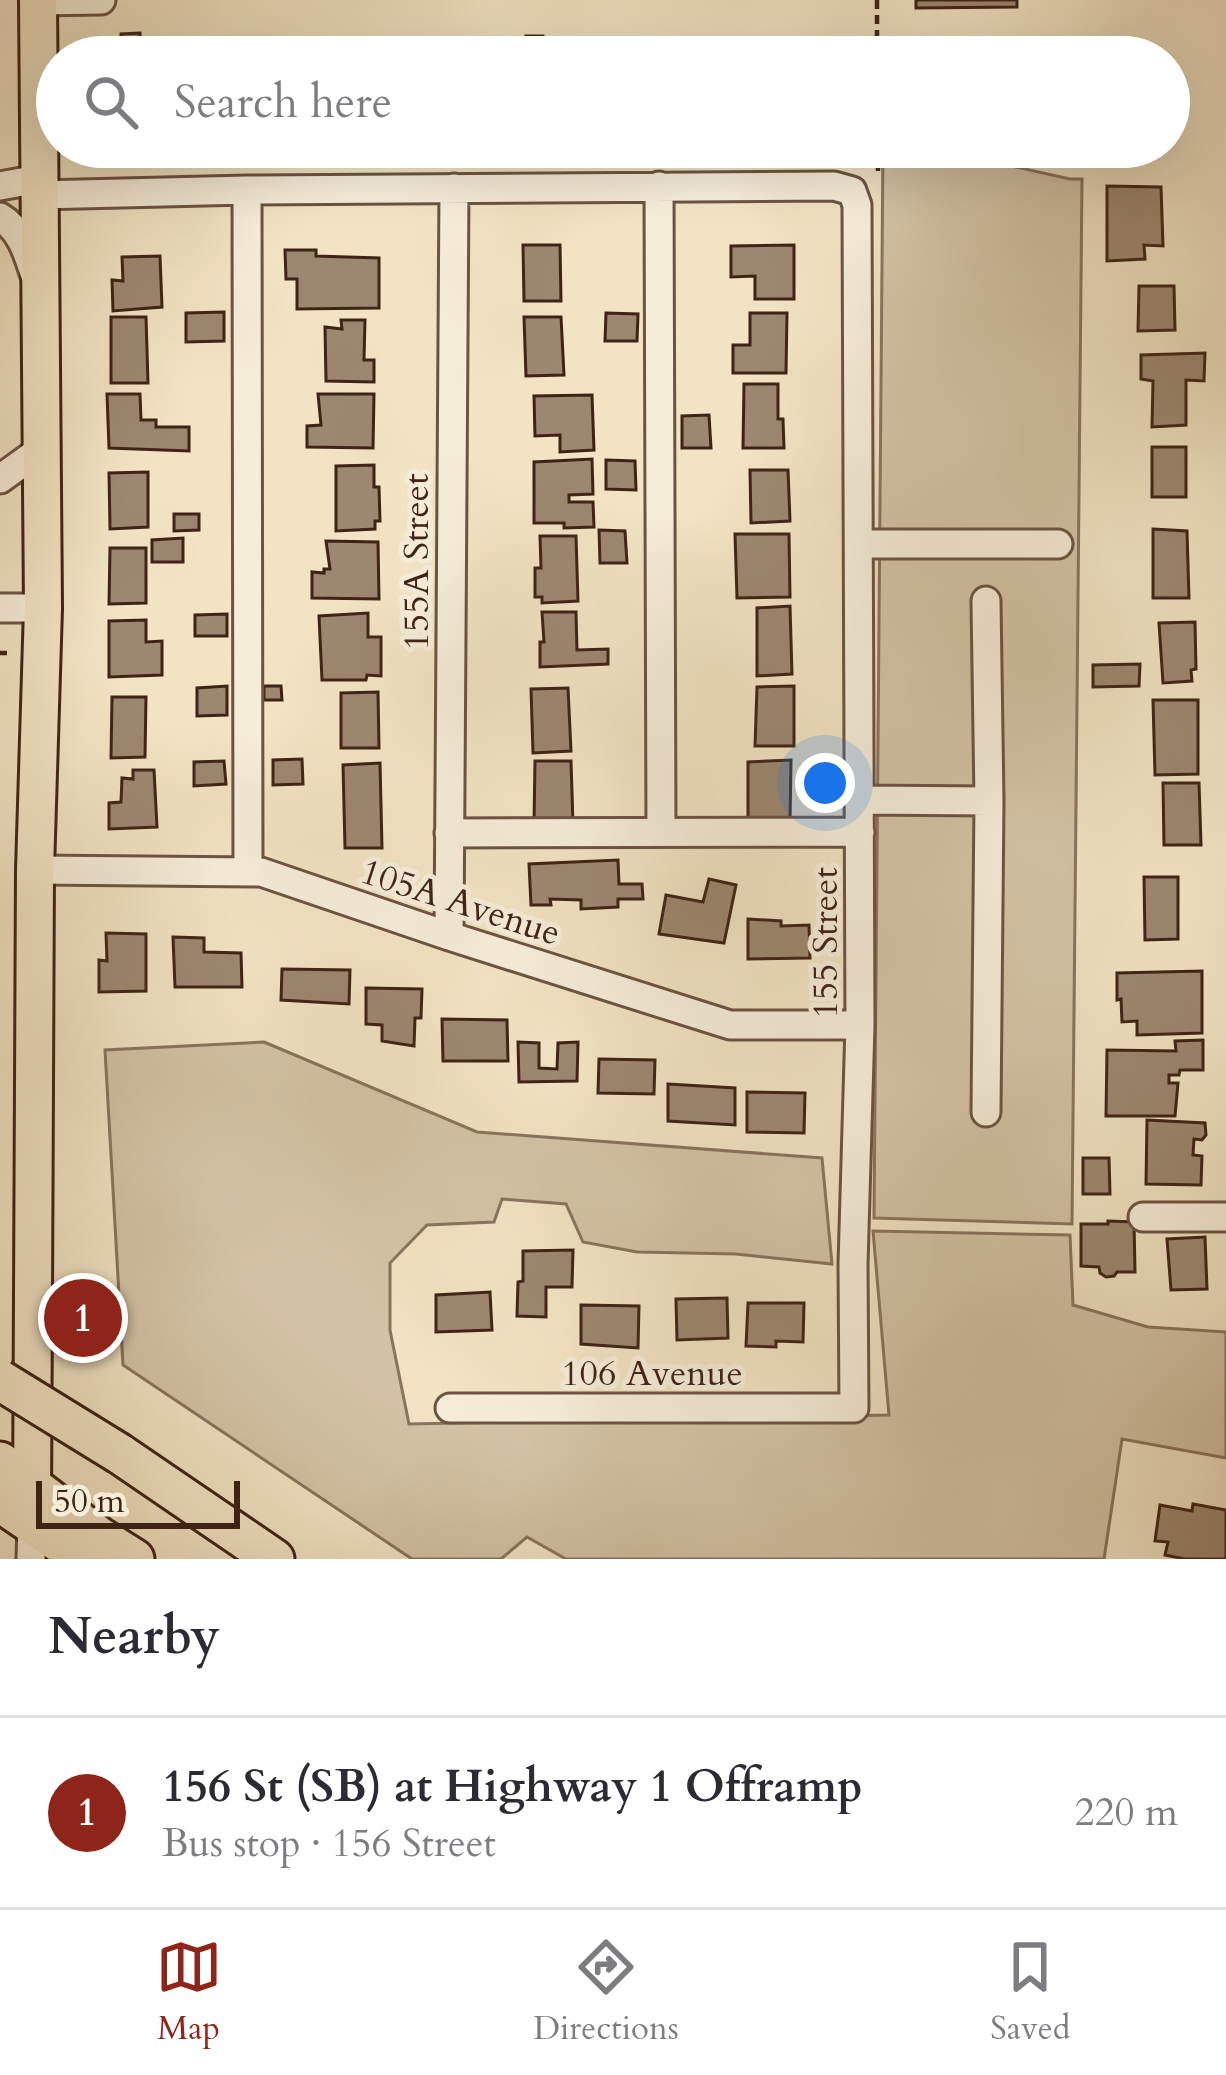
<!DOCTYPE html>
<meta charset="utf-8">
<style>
:root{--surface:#fff;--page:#f7f7f7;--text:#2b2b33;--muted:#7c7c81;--line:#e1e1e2;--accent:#8f2418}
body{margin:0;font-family:Cardo,serif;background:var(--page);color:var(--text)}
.scale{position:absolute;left:36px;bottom:30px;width:204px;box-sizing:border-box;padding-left:12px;border:6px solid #3f2416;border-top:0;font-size:33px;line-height:42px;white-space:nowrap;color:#3f2416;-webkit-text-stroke:9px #f6edd9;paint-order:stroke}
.you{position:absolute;left:825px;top:783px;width:42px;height:42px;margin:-30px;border:9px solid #fff;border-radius:50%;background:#1a73e8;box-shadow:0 0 0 18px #1a73e833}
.badge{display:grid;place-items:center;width:78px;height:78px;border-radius:50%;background:var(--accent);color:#fff;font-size:39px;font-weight:700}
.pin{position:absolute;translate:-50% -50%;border:6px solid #fff;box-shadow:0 3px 12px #0006}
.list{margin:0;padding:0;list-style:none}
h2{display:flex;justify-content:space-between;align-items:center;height:156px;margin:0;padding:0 48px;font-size:51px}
h2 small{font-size:39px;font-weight:400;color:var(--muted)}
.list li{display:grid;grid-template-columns:78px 1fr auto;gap:36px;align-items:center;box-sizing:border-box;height:192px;padding:0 48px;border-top:3px solid var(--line)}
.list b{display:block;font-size:45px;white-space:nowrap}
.list p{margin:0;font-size:39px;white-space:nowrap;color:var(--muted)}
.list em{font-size:39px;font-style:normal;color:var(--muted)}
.icon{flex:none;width:66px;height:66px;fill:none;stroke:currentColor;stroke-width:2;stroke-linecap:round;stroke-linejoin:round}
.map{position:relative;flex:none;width:1226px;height:1559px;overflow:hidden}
.search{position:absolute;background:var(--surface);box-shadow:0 12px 48px #0002;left:36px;right:36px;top:36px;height:132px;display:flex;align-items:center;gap:30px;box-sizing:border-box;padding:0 42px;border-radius:66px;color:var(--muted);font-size:45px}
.sheet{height:348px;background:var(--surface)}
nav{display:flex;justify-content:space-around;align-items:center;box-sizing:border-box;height:168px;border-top:3px solid var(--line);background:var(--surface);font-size:33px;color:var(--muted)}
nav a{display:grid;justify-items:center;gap:6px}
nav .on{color:var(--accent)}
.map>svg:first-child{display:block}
.green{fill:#d3c3a6;stroke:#89745e;stroke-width:3}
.building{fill:#9c8770;stroke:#3f2416;stroke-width:3}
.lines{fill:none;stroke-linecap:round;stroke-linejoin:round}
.minor-casing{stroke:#6c5442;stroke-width:33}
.major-casing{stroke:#3f2416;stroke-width:42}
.highway-casing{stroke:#3f2416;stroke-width:45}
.path{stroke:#3f2416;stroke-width:4.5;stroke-dasharray:9 6;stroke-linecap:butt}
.minor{stroke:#f6edd9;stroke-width:27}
.major{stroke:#f1e3c4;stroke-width:36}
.highway{stroke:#f1e3c4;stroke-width:39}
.highway-bridge-casing{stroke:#3f2416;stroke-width:45;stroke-linecap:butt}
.highway-bridge{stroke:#f1e3c4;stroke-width:39}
.labels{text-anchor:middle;stroke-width:10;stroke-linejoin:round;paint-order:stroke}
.street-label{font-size:36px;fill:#3f2416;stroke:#f6edd9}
</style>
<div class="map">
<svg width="1226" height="1559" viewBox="0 0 1226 1559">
<rect width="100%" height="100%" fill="#f1e3c4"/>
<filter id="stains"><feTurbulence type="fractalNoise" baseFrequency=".00167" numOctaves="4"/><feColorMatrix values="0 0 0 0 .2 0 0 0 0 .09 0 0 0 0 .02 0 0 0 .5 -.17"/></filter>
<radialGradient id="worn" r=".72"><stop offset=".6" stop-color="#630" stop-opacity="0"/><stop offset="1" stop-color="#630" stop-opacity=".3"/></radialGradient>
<path class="green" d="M883,147H926L1070,179H1082L1072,1224L874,1218Z
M264,1042L477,1132L822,1158L832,1264L736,1254L637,1252L583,1242L566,1204L502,1199L494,1222L427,1225L390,1263V1330L409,1424L889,1415L873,1231L1070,1235L1073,1305L1148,1327L1226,1332V1458L1122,1439L1104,1559H566L527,1537L501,1559H412L123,1365L105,1050Z"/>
<path class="building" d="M916,0H1017V7L916,8Z
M140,33L141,57H119L121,34Z
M526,36H543L544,57H526Z
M481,40L507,41V57H482Z
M674,47V57H635L634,48Z
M1107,186L1161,187L1163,246L1144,245L1145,259L1107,261Z
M523,245H560L561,301H524Z
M794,245V299H755V276L731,277V246Z
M285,250H316V256L379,258V308L297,309V279H286Z
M160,256L162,307L113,311L112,280L123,281L122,257Z
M1139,286H1174L1175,330L1138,331Z
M224,312V341L186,342V313Z
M606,313L638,314L637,341H605Z
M750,313H787L786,373H733V345H750Z
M111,317H146L148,383H111Z
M524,317H561L564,375L526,376Z
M341,320H365L364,360H374V382L326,381L325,327L342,329Z
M1205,353L1204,381L1186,380V425L1152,427L1153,381L1141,379V355Z
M744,384H778V419H783L784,448H743Z
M107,394H140L141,420H156V427H189V451L109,448Z
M318,394H374L373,448L307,447V426L321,425Z
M592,395L594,450L560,452V435L535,436L534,396Z
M709,415L711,448H682V416Z
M1152,447H1186V497H1152Z
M592,459L593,494L569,495V502H593L594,527L564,528V523H534V462Z
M606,460L635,461L636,490L606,489Z
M374,465V487H379L380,521H375V529L336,531V466Z
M750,470H788L790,521L751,523Z
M148,472V527L110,529L109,473Z
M174,514H199V530L174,531Z
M1153,529L1187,531L1189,598H1153Z
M599,530L625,531L627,563H600Z
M735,534H789L790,597L737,598Z
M540,536H576L578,601L542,603V597H535V568H541Z
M183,538V562H152V540Z
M326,541L378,542L379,599L312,598V572L324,573V569H330Z
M110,548H146V603L109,604Z
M790,606L792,674L757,676V608Z
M542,612H576L577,650L608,649V664L540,667V642H544Z
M368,613V637H381V676L367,675L366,680H322L319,616Z
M227,614V636H195V615Z
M146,620V642L162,641V675L109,677V621Z
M1195,622L1196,669L1191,670L1192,681L1163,683L1159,623Z
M1140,664L1139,686L1093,687V665Z
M227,686V715L197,716V688Z
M264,686H281L282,700H264Z
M794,686V746H755L757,687Z
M568,688L571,751L533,753L531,689Z
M378,692L379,748H341V693Z
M112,697H146L145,757L111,758Z
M1153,700H1198V774L1155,775Z
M302,759L303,784L273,785V760Z
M791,760L790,822L748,823V762Z
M224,761L226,784L194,786V762Z
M535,761H571L573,824L534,823Z
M380,763L382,848H345L343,765Z
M133,770H154L157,827L109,829V803L121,802L122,778L133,779Z
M1163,783H1199L1201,845H1164Z
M618,860L619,884H642L643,899H618V907L581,909V900L550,899L551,905H531L529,864Z
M1144,877H1178V939L1145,940Z
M709,879L736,885L724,943L659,934L666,895L703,902Z
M748,919L781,921V926L809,925L810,958L748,959Z
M106,933L146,934V991L99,992V960L107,961Z
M173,937L204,938V952L241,953L242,987H175Z
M282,969L350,970L349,1004L281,1000Z
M1202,971V1033L1137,1035V1021L1122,1022L1121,999L1117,1000V973Z
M366,988L422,989L421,1018H415L414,1046L382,1041V1025L366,1024Z
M442,1019L507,1020L508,1061H443Z
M1203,1040V1070H1180L1179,1075H1169V1083H1178L1175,1116H1106L1107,1050L1176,1051L1175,1041Z
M518,1042L539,1043V1068L557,1069L558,1043L578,1042L577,1081L519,1082Z
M599,1059L655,1060L654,1094L598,1093Z
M668,1084L735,1088V1125L668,1121Z
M747,1092L805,1093L804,1133L747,1132Z
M1147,1120L1205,1123L1206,1135L1202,1140L1194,1139L1193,1155L1202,1156L1201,1185L1146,1184Z
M1083,1158H1109L1110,1194H1083Z
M1108,1221L1134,1222L1135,1272H1117L1114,1276L1106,1277L1100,1273L1099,1267L1081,1266V1224H1108Z
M1205,1237L1207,1289L1171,1290L1167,1239Z
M573,1250L572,1287H546V1317L517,1316L518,1282L523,1281V1251Z
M490,1292L492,1330L436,1332V1295Z
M727,1298L728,1338L677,1340L676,1299Z
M748,1303H804L803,1342L776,1341V1347L746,1346Z
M581,1305L639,1306L638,1348L581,1344Z
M1193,1504L1226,1510V1559H1185L1165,1555L1168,1542L1155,1541L1160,1505L1192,1511Z"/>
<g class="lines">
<g class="minor-casing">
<path id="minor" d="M38,1L101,0
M0,186L38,179
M659,186L661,832
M247,190L248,872
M38,195L247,190L834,186L852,191L857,205L860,1025L853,1264L854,1408H450
M0,217C20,229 27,251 34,273
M0,479L43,448
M860,544H1058
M986,601L989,801L986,1112
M0,608H43
M860,800L989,801
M449,833L860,832
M35,870L261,872L449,936L730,1025H860
M449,936L454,188
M1143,1217H1226
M31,1559L32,1523"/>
</g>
<g class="major-casing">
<path id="major" d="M32,1508L35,870L43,608L38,0"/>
</g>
<g class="highway-casing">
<path id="highway" d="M120,1454L274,1559
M0,1462L99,1537L134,1559
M0,1502L84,1559"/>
</g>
<path class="path" d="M877,0V57
M878,147V177
M0,653H7"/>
<use href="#minor" class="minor"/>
<use href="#major" class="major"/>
<use href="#highway" class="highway"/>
<g class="highway-bridge-casing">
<path id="highway-bridge" d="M0,1380L120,1454"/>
</g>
<use href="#highway-bridge" class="highway-bridge"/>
</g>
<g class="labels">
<g class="street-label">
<text transform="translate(415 562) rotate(-90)" y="13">155A Street</text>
<text transform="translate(461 901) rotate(18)" y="13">105A Avenue</text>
<text transform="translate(824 943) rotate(-90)" y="13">155 Street</text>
<text x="652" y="1385">106 Avenue</text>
</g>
</g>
<rect width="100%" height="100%" filter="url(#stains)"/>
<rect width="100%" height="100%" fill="url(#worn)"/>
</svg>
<div class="scale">50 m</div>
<div class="you"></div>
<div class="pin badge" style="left:83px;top:1318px">1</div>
<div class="search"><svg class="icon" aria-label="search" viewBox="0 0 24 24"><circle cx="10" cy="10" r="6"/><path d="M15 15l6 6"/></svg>Search here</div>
</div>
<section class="sheet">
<h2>Nearby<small></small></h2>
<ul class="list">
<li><span class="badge">1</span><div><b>156 St (SB) at Highway 1 Offramp</b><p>Bus stop · 156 Street</p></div><em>220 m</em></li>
</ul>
</section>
<nav>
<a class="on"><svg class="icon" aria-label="map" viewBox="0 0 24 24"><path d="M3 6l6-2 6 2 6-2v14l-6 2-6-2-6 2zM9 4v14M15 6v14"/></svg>Map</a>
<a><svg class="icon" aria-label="directions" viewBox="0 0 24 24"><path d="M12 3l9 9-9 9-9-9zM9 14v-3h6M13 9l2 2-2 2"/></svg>Directions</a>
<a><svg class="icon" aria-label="saved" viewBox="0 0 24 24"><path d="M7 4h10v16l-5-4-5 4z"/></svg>Saved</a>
</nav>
